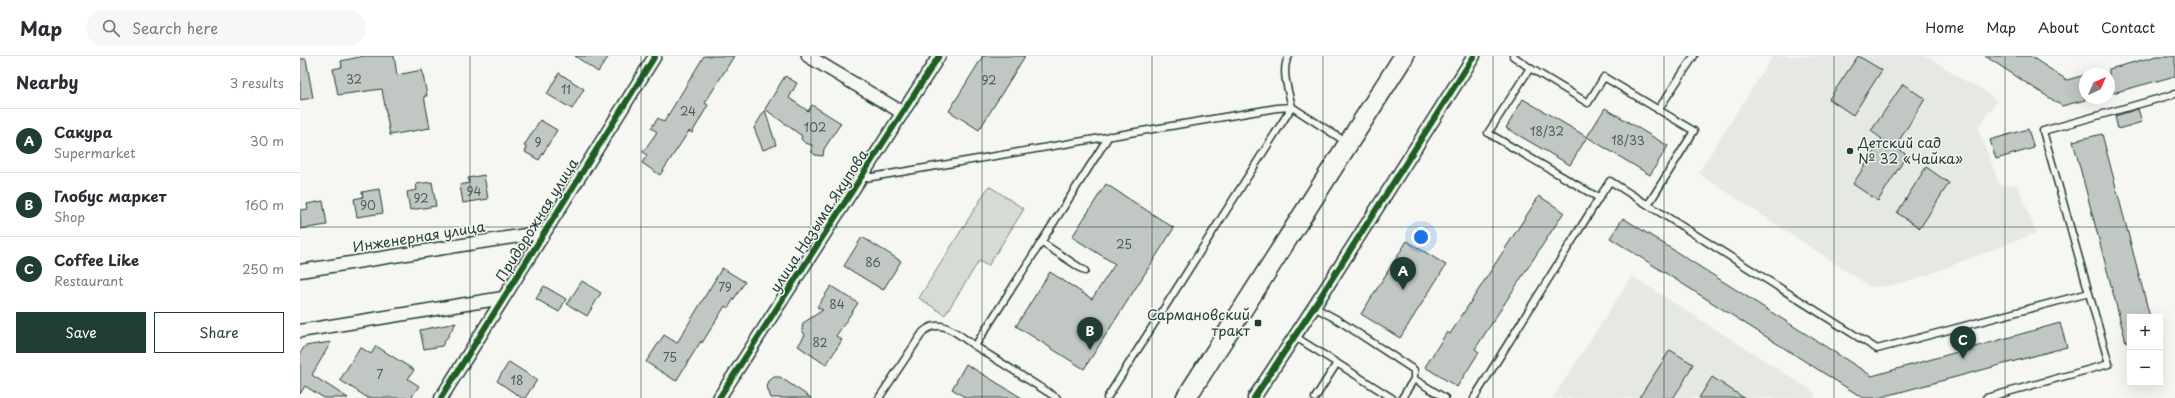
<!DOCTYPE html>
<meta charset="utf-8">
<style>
:root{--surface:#fff;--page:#f7f7f7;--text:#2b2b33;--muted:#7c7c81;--line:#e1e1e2;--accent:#1f3d34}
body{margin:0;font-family:"Playpen Sans",sans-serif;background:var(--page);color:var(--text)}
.controls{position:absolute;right:12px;bottom:12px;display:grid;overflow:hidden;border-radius:0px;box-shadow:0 4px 16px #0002}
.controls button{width:36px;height:36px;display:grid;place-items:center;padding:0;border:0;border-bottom:1px solid var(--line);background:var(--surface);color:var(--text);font:20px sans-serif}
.compass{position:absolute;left:1779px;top:12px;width:36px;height:36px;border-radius:50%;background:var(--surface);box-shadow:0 4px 16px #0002;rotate:45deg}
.you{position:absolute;left:1121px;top:181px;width:14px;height:14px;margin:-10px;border:3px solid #fff;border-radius:50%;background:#1a73e8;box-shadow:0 0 0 6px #1a73e833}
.badge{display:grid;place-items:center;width:26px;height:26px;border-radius:50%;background:var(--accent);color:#fff;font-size:13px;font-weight:700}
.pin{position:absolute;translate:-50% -33px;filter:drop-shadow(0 1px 2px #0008)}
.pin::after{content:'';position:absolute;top:21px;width:14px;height:12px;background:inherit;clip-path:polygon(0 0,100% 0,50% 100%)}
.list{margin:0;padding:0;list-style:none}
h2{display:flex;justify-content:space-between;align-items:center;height:52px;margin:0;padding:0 16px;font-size:17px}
h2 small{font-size:13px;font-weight:400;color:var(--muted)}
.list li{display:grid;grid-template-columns:26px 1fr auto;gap:12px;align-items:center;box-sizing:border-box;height:64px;padding:0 16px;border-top:1px solid var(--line)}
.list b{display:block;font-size:15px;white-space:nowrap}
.list p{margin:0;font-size:13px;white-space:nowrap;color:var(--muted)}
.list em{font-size:13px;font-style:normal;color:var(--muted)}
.actions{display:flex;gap:8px;padding:12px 16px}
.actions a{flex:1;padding:9px 0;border:1px solid var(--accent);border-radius:0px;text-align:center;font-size:14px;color:var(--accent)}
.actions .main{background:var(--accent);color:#fff}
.icon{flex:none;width:22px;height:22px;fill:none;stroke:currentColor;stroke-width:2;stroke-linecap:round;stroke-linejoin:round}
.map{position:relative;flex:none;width:1875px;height:342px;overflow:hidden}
header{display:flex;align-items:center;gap:24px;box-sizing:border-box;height:56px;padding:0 20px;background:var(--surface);border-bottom:1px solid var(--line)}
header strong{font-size:19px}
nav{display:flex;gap:22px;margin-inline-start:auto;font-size:14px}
.search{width:280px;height:36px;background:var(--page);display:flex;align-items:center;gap:10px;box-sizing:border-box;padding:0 14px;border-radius:22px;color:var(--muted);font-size:15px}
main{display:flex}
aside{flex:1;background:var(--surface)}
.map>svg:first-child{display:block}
.built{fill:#e6e8e4}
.green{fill:#d6dbd6;stroke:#7a8c85}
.building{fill:#c1c8c3;stroke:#1f3d34}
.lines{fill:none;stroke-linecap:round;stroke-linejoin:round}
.lane-casing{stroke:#1f3d34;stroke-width:9}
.street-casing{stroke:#1f3d34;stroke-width:15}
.primary-casing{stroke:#1f3d34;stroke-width:22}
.lane{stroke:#f6f6f2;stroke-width:6}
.street{stroke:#f6f6f2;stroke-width:12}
.primary{stroke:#f6f6f2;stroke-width:19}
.cycleway-casing{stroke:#f6f6f2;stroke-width:8}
.cycleway{stroke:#1b5e20;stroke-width:6}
.grid{fill:none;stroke:#1f3d34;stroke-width:1;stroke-opacity:0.55}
.poi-dot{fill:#1f3d34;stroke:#f6f6f2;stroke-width:1.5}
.labels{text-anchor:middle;stroke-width:3;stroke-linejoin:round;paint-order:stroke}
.number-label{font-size:12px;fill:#486058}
.poi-label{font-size:14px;fill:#1f3d34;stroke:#f6f6f2;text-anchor:start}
.street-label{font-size:14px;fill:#1f3d34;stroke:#f6f6f2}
</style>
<header>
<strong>Map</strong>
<div class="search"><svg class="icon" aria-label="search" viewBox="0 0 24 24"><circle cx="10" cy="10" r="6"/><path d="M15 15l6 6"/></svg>Search here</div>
<nav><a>Home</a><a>Map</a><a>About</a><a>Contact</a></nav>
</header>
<main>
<aside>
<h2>Nearby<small>3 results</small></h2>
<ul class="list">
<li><span class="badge">A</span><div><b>Сакура</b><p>Supermarket</p></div><em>30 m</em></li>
<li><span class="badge">B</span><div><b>Глобус маркет</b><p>Shop</p></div><em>160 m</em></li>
<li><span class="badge">C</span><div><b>Coffee Like</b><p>Restaurant</p></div><em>250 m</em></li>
</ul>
<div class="actions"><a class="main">Save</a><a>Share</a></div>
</aside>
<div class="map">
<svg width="1875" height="342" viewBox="0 0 1875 342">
<rect width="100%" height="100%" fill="#f6f6f2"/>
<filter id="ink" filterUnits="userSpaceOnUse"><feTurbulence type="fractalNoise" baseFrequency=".025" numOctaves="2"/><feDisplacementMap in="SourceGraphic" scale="8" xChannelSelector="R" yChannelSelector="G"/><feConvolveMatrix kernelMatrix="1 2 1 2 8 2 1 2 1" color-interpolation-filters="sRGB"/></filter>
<g filter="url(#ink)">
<path class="built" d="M1473,0H1627L1668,27L1679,31L1697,45L1678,72L1700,130L1717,128L1736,177L1611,225L1586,230L1571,231L1398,117Z
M1332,220L1514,336L1515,342H1253Z"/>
<path class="green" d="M689,130L724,153L688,210L679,205L645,259L619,242Z"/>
<path class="building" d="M64,0H94L97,19L122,14L127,40H124L130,72L90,79L82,33L38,39L33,13L42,11L41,5Z
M275,0H309L298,16Z
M404,0H434L405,47L408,49L392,77L389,75L360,119L342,107L347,99L343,96L357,76L351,72L358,62L364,66Z
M683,0H725L679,74L649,55Z
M1558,0L1582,14L1553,59L1529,43Z
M1685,0H1730L1767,24L1785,19V44L1762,50Z
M1857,0H1875V20L1809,38V13Z
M0,3H6L13,42L0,44Z
M259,17L284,33L272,53L247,38Z
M485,20L497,27L489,42L508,55L512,49L541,67L524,93L523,100L515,99L512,96V89L505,87L501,83L502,80L465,53Z
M1603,28L1625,43L1595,91L1607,99L1578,145L1553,128L1582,83L1571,75Z
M1223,43L1287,81L1270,109L1206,72Z
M1305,52L1368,90L1350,119L1287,81Z
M1838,53L1842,66L1818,73L1815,60Z
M465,54L476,89L463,94L454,72Z
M240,64L257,74L239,104L225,96L227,92L224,90Z
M1728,73L1734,92L1696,103L1690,84Z
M1802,78L1850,261H1830V285L1826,286L1773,85Z
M1626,111L1649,127L1620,172L1597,157Z
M184,119L188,143L163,147L160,129L169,127L168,122Z
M132,126L136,150L110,154L107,136L117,134L116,128Z
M806,128L874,172L784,313L716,270L750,216L792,243L815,208L772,181Z
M79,133L83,157L57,161L54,143L63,141L62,136Z
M1239,140L1264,156L1175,293L1179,296L1157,331L1125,311L1147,276L1150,278Z
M23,145L27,169L1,173L0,154L8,153L7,148Z
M1323,162L1572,320L1760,267L1767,291L1578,342H1563L1310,182Z
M562,181L601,205L583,234L544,210Z
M1107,185L1146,209L1100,282L1061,258Z
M422,212L445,226L428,252L425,250L402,287L401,285L376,325L346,306L364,279L377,287Z
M282,225L301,237L287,260L267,248Z
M244,230L266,243L259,256L236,243Z
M531,230L558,247L536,280L542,284L526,309L498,290L505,279L502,274L503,267L523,254L517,251Z
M156,267L142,290L124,293L120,274Z
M31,286L12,319L48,342H24L5,330L0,338V297L5,290Z
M76,290L114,314L108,323L119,330L111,342H68L40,324L60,291L71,298Z
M1370,294L1393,308L1383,327L1373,342H1339Z
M209,306L237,324L225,342H222L197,325Z
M666,308L722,342H666L652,333Z
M474,321H480L511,342H471L467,331L469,325Z
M1412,321L1444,342H1399Z"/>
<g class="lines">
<g class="lane-casing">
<path id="lane" d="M1213,0L1230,12L1188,77L1299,142L1310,125L1577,293L1789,237
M1230,12L1288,47L1304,21L1394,75L1348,149
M1358,54L1394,0
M560,123L977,52L992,51L1046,86
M741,186L785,215
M1014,251L1038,264L1114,314V323
M994,280L1092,342
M579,342L623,276C641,260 658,279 675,290
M757,342L675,290L809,80
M807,342L992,51C989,37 980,13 989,0
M1015,342L1037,307
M1102,342L1114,323L1145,342
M1174,342L1299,142
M1686,342L1809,308L1743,75L1875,38"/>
</g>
<g class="street-casing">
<path id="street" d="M508,0L603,57
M0,215L244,176
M0,275L203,242
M141,342L355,0
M419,342L639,0
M954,342L1014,251L1174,0"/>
</g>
<g class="primary-casing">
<path id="primary" d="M886,342L1104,0"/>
</g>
<use href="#lane" class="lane"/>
<use href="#street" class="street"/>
<use href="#primary" class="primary"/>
<g class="cycleway-casing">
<path id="cycleway" d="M141,342L355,0
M419,342L639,0
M954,342L1014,251L1174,0"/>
</g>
<use href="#cycleway" class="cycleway"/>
</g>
</g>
<path class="grid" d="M170,0V342M341,0V342M511,0V342M682,0V342M852,0V342M1023,0V342M1193,0V342M1364,0V342M1534,0V342M1705,0V342M0,171H1875"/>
<g class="poi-dot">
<circle cx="1550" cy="95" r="4"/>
<rect x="954" y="263" width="8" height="8" rx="2"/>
</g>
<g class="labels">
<g class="number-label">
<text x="54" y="28">32</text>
<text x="689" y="29">92</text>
<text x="266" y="38">11</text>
<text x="388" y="60">24</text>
<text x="515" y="76">102</text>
<text x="1247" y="80">18/32</text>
<text x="1328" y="89">18/33</text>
<text x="238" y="91">9</text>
<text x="174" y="140">94</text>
<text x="121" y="147">92</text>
<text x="68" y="154">90</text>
<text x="824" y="193">25</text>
<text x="573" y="211">86</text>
<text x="425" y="236">79</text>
<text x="537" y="253">84</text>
<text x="520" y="291">82</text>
<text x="370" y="306">75</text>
<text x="80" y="323">7</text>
<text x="217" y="329">18</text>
</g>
<g class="poi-label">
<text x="1558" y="92">Детский сад<tspan x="1558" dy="16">№ 32 «Чайка»</tspan></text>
<text x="950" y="264" text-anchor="end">Сармановский<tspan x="950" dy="16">тракт</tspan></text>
</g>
<g class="street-label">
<text transform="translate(237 164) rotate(-58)" y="5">Придорожная улица</text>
<text transform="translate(519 165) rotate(-57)" y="5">улица Назыма Якупова</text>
<text transform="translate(119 181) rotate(-9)" y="5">Инженерная улица</text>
</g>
</g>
</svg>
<div class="controls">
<button>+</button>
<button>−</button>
</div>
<svg class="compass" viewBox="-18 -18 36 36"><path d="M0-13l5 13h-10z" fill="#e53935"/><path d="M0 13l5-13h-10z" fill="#7c7c81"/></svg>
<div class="you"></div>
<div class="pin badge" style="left:1103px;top:234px">A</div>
<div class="pin badge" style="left:790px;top:294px">B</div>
<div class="pin badge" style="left:1663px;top:303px">C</div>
</div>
</main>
